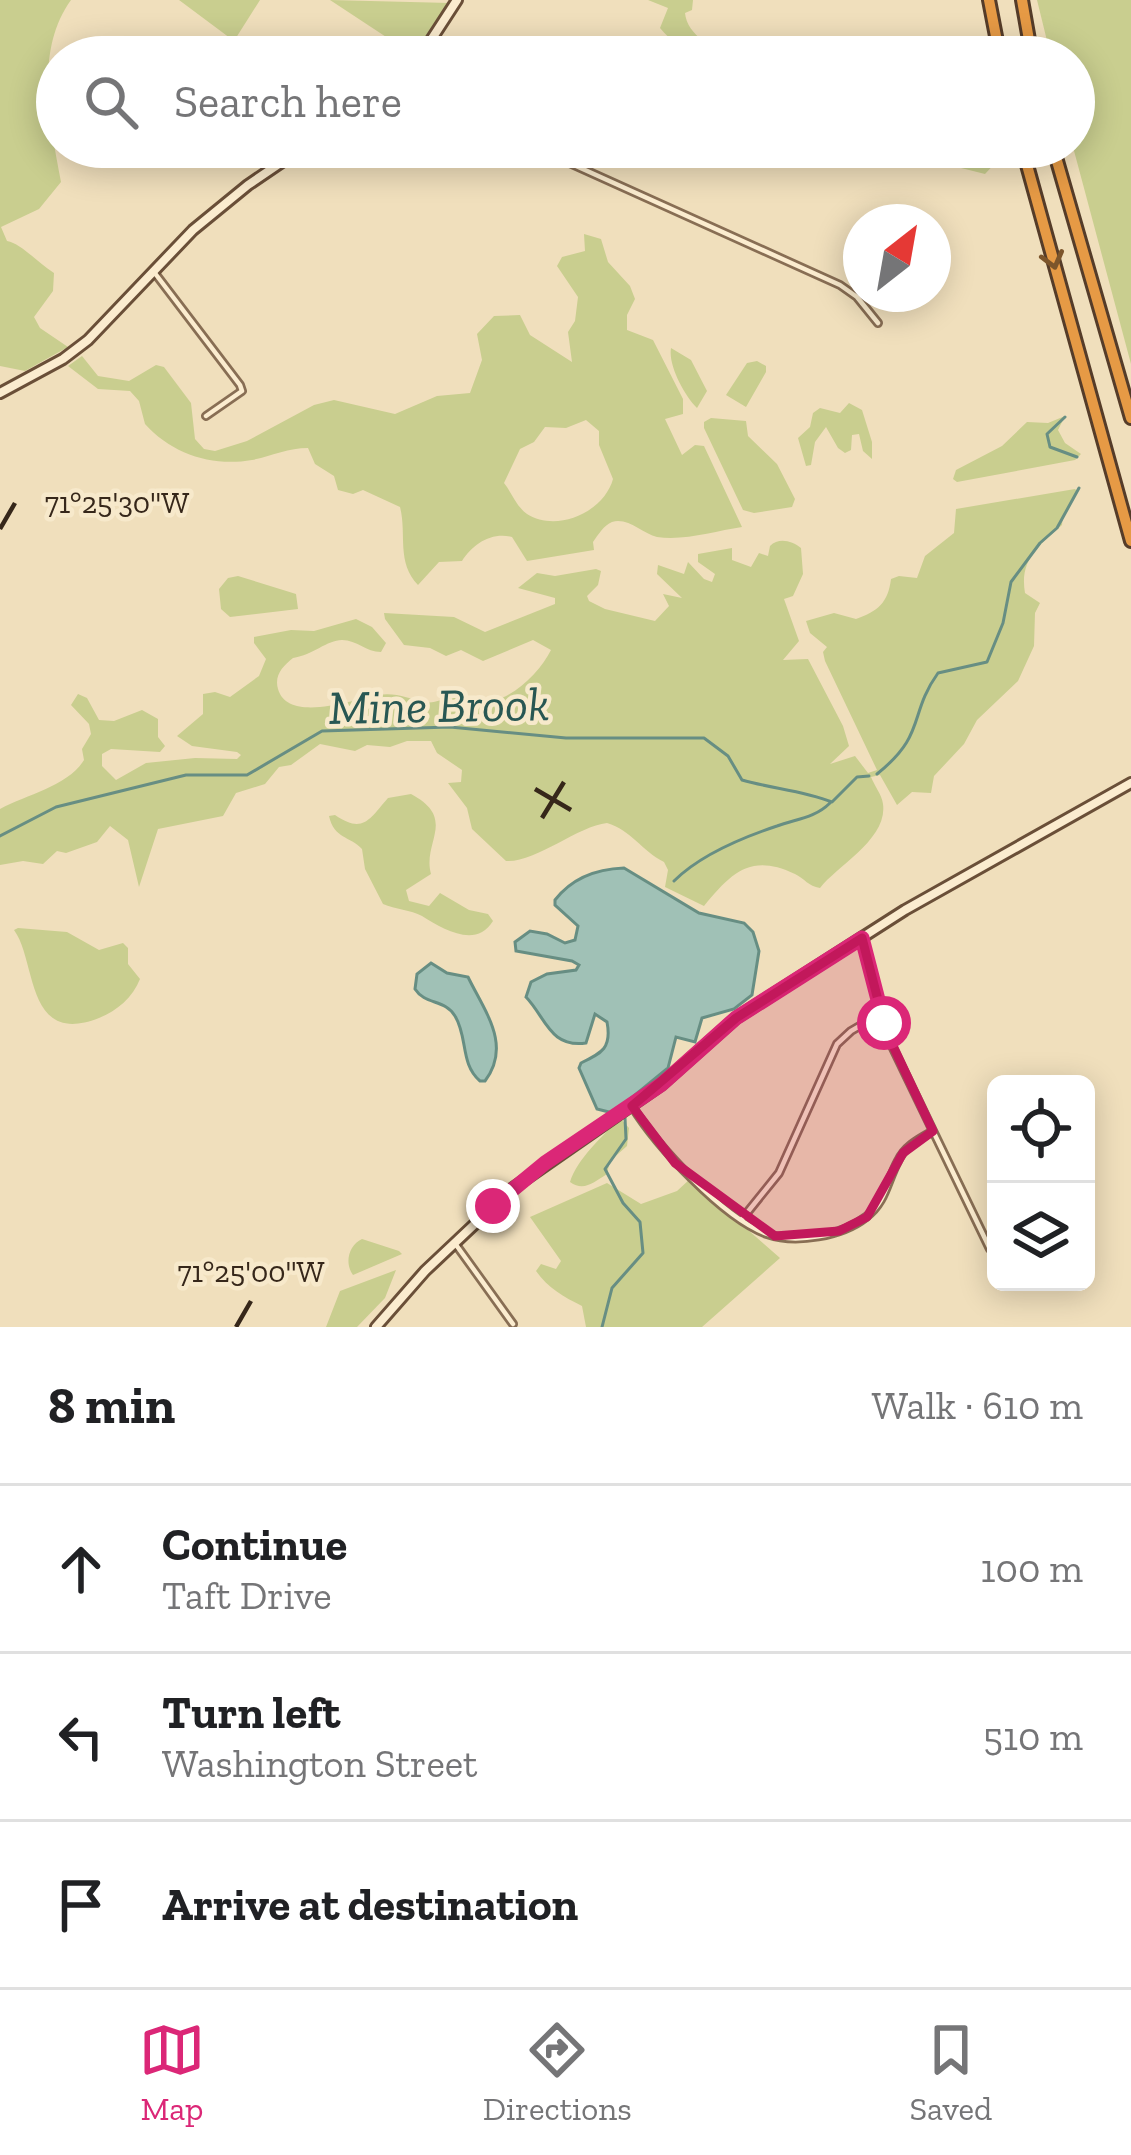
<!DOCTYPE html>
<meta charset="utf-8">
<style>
:root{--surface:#fff;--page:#f6f6f6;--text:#202124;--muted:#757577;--line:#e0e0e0;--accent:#db2777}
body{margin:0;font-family:"Zilla Slab",serif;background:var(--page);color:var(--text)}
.controls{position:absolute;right:36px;bottom:36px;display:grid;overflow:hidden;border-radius:18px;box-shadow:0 6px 30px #0003}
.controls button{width:108px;height:108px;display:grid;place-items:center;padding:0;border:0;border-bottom:3px solid var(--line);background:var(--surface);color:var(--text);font:60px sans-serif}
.compass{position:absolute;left:843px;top:204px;width:108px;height:108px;border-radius:50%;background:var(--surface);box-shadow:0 6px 30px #0003;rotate:31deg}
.stop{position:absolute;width:36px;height:36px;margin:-27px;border:9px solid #db2777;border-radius:50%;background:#fff}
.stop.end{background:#db2777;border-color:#fff;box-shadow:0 3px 12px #0008}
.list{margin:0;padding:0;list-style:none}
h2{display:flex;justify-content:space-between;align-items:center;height:156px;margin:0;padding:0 48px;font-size:51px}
h2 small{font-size:39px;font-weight:400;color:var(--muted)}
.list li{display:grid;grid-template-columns:78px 1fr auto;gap:36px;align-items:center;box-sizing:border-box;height:168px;padding:0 48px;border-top:3px solid var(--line)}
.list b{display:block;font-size:45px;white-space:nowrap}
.list p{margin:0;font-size:39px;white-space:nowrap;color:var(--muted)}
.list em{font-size:39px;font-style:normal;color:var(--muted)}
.icon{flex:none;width:66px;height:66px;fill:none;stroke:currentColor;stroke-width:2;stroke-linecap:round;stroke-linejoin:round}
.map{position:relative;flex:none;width:1131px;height:1327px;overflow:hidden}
.search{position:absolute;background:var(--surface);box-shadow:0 6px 30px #0003;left:36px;right:36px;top:36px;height:132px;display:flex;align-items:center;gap:30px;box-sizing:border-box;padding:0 42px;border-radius:66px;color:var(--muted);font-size:45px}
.sheet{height:660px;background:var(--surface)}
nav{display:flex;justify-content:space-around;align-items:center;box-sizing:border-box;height:168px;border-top:3px solid var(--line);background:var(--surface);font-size:33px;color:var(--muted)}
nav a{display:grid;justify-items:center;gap:6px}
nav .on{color:var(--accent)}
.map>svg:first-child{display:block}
.green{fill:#c9ce8f;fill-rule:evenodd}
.water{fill:#a0c1b6;stroke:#678e83;stroke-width:3}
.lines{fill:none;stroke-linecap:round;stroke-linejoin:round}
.stream{stroke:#678e83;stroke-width:3}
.minor-casing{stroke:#886e54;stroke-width:10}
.secondary-casing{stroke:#6a4f38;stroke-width:14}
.motorway-casing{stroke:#553c29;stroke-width:16}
.minor{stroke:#fbeccf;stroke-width:4.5}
.secondary{stroke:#fbeccf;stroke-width:8}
.motorway{stroke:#e69a45;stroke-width:10}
.oneway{stroke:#7c552b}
.route{stroke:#db2777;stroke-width:15}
.marked{fill:#c2185b;fill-opacity:0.2;stroke:#c2185b;stroke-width:9;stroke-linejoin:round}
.ticks{fill:none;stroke:#36271a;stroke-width:4.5}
.labels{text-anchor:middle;stroke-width:9;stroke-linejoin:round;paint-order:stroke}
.water-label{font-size:48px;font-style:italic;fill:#285753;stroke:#f7e9cb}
.ticks-label{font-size:30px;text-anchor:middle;fill:#36271a;stroke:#f7e9cb;stroke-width:9;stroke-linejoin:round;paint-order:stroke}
</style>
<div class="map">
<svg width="1131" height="1327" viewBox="0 0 1131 1327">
<rect width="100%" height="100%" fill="#f0dfbc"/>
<path class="green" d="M0,0H71C34,51 50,124 61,182L39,209L1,227L7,241C22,244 38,263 54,273L53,291L34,317L40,328L68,347L25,371L0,366Z
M179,0H260L234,41Z
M330,0L450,3L415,56Z
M648,0H693L692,10L685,13C687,35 714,50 734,57C703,57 681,53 660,28L668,8Z
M1037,0H1131V364L1073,147L1074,57H1051Z
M946,147H998L1001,157L985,174L929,160L936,149Z
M584,234L601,239L608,262L630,286L635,299L627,315V330L653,340L683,399V414L665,419L682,455L695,445L704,446L742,527C715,531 685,541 657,537C643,534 628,517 612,522C604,525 598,535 593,542L594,550L527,561L512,537C491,532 473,544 462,561L439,562L418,585C396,562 407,534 400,507L363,490L353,494L338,490L334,476L315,464L308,448C288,448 272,456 252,460C212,467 172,454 145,424L139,401L130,391L98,389L68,366L82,356L98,376L129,381L156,365L164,367L191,403L195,439L204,449L215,451L247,441L314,405L334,400L395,414L437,396L470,393L482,360L477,334L494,316L520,315L530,335L572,362L568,332L575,321L578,297L557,266L562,257L585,251ZM586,420L599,431V445L613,479C604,512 557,533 527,514C516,506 512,493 504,483L520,449L534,442L545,427L566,428Z
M671,348L691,360L707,391L697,408C684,395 668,365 671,348Z
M757,361L766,366V372L746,407L726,395L747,363Z
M849,403L862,410L872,442V459L863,451L859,434L852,435L851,450L845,453L838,448L826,427L815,442L811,465L806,466L798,438L810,427L813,413L820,408L840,413Z
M1065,416L1058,430L1065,443L1081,454L1075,460L957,482L953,479L956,470L1002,446L1027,422L1048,423Z
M711,418L746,421L748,436L777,464L795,499L792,507L754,513L743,510L704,428V422Z
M1075,489L1078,492L1063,515L1062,525C1040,545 1019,559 1025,593L1040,603L1035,613L1034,646L1018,681L977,720L964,744L934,776L931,793L912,792L897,805L880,775L871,777C874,785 882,795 883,804C888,839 837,866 820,888C808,886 805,879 795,874C751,853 732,872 704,906L665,887L668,870L664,862C642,851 631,830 607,823C578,826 535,863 506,861L472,829L467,808L448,783L461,782L462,770L437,753L431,741H407L390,747L367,745L355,751L320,744L291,765L279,767L265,784L236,793L223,816L158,829L139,887L128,840L110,826L97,842L66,853L57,851L43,864L23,861L0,865V809C28,794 68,786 84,760L82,749L91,734L89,724L71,705L78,694L87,698L99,720L114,721L142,710L158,719V737L165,746L160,752L111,749L102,754V766L116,780L146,763L195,758L237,759L241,755L237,752L192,746L177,736L203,714V694L215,692L230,697L259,676L266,659L254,643V637L291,630L314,631L356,619L372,627L386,643L381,652C366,652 357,640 342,640C327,640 313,655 293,658C283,666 274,675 278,689C288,724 355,699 379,695C395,692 410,699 425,702C435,704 442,698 452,698C467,697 456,700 470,703C503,709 538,676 551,650L533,640L483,661L461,650L446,656L430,648L404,645L385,619L384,613L454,617L485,632L555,604V598L518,588L537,573L555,576L596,569L601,571L598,585L587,596L589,601L605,609L655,621L669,606L663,594L682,598L657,574L658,565L684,574L688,562L704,579L712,582L715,574L698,562V554L732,548V560L751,567L759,553L768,556L770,546C779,537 792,541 801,548L803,574L793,596L784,599L799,641L783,660L808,659L843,726L849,746L830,764L855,756L868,773L877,770L825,661L823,652L827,647L810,633L806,621L834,613L856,619C878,611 888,603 891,579L899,576L917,578L925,556L954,533L956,509Z
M238,576L296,594L298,609L230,617L221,609L219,589L228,578Z
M411,794C458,819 422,842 431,874L406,890L409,901L429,906L440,893L469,910L488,914L493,921C476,949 443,929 422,916C411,910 395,909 383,904L365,869L362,849C350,836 334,839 329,816L335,815C363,834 369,820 388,798Z
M18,928L67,932L99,950L123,943L128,948V964L140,979C133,997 117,1011 99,1018C25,1047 37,961 14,930Z
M620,1118L629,1128L627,1146L610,1161L607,1174C594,1182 584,1192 570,1182C577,1159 602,1137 620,1118Z
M690,1179L780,1258L702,1327H586L582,1306C564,1297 548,1288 536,1271L541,1264L556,1269L561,1261L530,1217L607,1183L641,1204L677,1191Z
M362,1239L399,1251L402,1254L353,1275C344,1263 349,1245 362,1239Z
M396,1270L385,1298L357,1327H326L340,1291Z"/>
<path class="water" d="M624,868L699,913L744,923L753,932L759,951L752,995L734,1009L702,1018L695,1042L676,1037L668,1068L613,1113L597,1109L579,1068L581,1063C602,1053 612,1048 607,1022L595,1014L586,1043C550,1048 546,1018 526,997L531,982L547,974L576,970L579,965L572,961L516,951L515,942L530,931L547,934L565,943L575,940L578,926L555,905V900C572,878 597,869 624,868Z
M431,963L447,973L468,977C485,1012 512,1045 485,1081H480C460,1064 468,1037 455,1016C445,999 425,1005 415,989L417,974Z"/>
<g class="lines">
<path class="stream" d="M1065,417L1047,434L1050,447L1077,457
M877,774C927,734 908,715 938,673L987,662L1003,623L1011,582L1040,543L1057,528L1079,488
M0,836L56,807L186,775H247L322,731L450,727L566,738H704L728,756L742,780C773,789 802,790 832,802L857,777L869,776
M674,881C700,855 741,838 777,826C796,819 815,818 830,803
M602,1327L612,1288L643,1253L640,1222L623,1203L605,1169L626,1139L625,1118"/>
<g class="minor-casing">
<path id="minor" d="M534,147L840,285L857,297L878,323
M154,272L240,385L242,391L206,416
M862,939L892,1046L990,1249
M632,1106C657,1146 723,1218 767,1234C796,1244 842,1236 866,1217C886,1202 887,1181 898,1161C905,1146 919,1139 933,1131
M742,1219L779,1173L837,1044L851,1031L882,1013
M454,1242L513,1324"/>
</g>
<g class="secondary-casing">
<path id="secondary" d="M420,57L457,0
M0,393L63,359L88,340L193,230L248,185L304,147
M376,1327L425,1271L513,1188L661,1085L736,1018L905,910L1131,783"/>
</g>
<g class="motorway-casing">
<path id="motorway" d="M989,0L1000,57
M1022,0L1032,57
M1022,147L1131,541
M1053,147L1131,418"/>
</g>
<use href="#minor" class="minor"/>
<use href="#secondary" class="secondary"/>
<use href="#motorway" class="motorway"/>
</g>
<defs><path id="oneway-chevron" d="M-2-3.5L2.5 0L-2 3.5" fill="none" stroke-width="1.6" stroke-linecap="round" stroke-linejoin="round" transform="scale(3)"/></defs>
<use class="oneway" href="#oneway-chevron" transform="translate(1053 260) rotate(75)"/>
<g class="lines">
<path class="route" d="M493,1206L545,1163L662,1084L736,1018L862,938L884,1023"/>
</g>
<path class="marked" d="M862,938L886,1031L933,1131L903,1153L867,1217L839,1231L775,1236L675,1163L632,1106L736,1018Z"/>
<path class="ticks" d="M0,529L15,503M535,789L571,810M542,818L564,782M236,1327L251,1301"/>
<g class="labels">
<g class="water-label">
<text transform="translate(439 705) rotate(-1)" y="17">Mine Brook</text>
</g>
</g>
<g class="ticks-label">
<text x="117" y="513">71°25'30"W</text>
<text x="251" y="1282">71°25'00"W</text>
</g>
</svg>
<div class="controls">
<button><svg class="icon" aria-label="locate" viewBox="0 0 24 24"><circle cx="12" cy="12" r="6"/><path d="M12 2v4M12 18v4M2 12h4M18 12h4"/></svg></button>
<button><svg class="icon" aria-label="layers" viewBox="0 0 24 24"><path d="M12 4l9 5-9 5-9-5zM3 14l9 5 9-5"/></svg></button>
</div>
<svg class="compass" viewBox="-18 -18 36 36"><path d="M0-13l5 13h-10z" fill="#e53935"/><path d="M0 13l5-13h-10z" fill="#757577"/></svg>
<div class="stop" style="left:884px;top:1023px"></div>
<div class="stop end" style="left:493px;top:1206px"></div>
<div class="search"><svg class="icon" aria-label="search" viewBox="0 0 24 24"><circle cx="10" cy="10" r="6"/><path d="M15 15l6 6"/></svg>Search here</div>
</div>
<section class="sheet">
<h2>8 min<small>Walk · 610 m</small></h2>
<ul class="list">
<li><svg class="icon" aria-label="ahead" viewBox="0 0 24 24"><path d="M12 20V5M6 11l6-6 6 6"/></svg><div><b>Continue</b><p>Taft Drive</p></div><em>100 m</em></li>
<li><svg class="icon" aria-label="left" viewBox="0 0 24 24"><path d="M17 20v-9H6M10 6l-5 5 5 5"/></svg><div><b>Turn left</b><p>Washington Street</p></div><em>510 m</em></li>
<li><svg class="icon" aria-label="arrive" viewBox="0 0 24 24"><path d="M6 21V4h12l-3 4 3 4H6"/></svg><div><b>Arrive at destination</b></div></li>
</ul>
</section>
<nav>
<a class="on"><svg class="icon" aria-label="map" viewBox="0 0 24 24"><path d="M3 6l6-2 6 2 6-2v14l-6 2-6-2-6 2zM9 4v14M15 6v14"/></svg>Map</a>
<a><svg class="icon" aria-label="directions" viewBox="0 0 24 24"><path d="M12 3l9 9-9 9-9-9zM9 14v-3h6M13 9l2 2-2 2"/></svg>Directions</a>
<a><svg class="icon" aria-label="saved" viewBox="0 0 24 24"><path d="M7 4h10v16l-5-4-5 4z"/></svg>Saved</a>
</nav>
